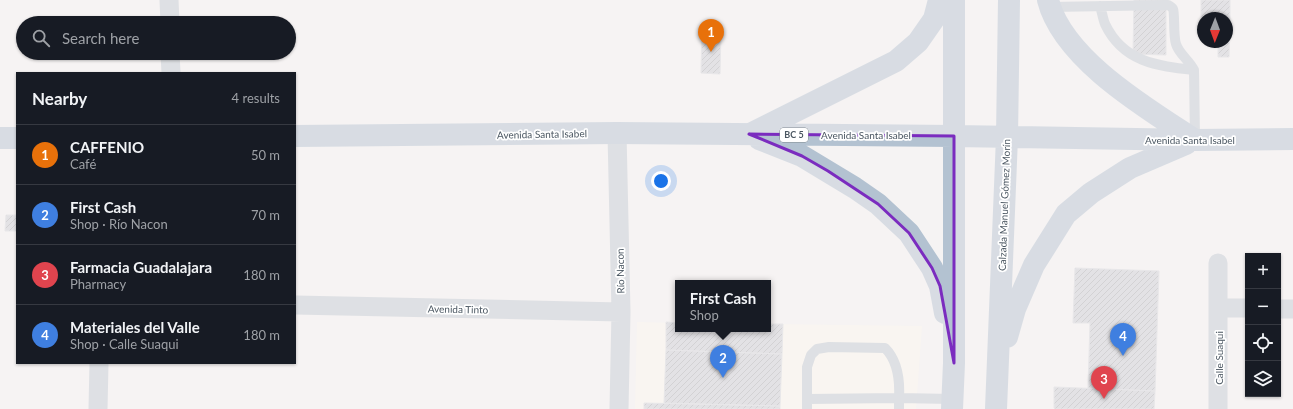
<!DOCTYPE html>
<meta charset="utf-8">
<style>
:root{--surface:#171b24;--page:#242831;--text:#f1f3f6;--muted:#9ea1a6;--line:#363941;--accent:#1a73e8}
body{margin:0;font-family:Lato,sans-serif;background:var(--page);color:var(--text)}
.controls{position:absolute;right:12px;bottom:12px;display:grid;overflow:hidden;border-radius:0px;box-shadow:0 1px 3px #0004}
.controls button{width:36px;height:36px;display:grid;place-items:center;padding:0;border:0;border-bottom:1px solid var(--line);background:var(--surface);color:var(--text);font:20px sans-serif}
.compass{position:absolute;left:1197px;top:12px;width:36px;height:36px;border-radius:50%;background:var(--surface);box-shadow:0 1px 3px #0004;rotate:181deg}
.you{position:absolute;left:661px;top:181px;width:14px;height:14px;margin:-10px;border:3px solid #fff;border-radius:50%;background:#1a73e8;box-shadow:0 0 0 6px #1a73e833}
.badge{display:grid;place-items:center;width:26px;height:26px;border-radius:50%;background:var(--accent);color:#fff;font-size:13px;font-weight:700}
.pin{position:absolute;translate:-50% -33px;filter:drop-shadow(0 1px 2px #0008)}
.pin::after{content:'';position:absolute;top:21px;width:14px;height:12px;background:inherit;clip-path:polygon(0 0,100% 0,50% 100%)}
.popup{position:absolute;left:675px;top:280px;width:96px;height:52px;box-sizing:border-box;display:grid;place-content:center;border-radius:0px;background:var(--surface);filter:drop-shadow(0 1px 3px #0005);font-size:13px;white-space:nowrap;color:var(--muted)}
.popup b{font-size:15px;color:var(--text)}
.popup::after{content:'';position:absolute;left:50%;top:100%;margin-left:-8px;border:8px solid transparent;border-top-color:var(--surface)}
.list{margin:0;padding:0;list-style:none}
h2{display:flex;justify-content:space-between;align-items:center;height:52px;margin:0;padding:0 16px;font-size:17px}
h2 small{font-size:13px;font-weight:400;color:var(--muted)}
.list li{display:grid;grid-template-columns:26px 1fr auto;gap:12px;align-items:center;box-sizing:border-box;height:60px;padding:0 16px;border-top:1px solid var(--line)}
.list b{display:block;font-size:15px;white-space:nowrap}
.list p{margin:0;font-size:13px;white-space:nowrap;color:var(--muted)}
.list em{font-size:13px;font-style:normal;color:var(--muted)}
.icon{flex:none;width:22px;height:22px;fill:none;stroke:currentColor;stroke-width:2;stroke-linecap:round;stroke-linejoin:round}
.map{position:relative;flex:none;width:1293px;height:409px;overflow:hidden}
.search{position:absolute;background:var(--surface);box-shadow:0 1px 3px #0004;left:16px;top:16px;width:280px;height:44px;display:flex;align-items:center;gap:10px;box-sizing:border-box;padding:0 14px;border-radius:22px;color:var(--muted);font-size:15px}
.panel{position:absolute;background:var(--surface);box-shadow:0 1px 3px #0004;left:16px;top:72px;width:280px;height:292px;border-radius:0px}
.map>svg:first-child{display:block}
.commercial{fill:#fdf9ef}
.building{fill:url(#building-hatch);stroke:#d7d9de}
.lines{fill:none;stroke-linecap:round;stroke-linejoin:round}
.lane{stroke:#c1cad2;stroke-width:10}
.street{stroke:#c1cad2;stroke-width:19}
.primary{stroke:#b3c2d1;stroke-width:22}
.marked{fill:none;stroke:#7b2cbf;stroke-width:3;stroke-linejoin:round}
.labels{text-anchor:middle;stroke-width:3.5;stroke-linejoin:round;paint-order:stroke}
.shield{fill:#fff;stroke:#808990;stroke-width:1}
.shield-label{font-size:9px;font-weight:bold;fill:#4a5661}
.street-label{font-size:10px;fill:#4a5661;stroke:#fff}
</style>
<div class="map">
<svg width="1293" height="409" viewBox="0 0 1293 409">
<defs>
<pattern id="building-hatch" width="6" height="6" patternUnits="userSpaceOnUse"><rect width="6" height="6" fill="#cdcfd5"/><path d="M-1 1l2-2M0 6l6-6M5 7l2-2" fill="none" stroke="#a8abb0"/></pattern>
</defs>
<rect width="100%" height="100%" fill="#f5f3f3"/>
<path class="commercial" d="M637,322L678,323V329H768V324L922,326L916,409H635Z"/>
<path class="building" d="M1134,0H1166V55L1133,54Z
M1201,0H1230V21H1227V18H1203V21H1201Z
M1227,21H1230L1229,57H1218V42H1227Z
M702,31H721L720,74L701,73Z
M6,215H17V231H5Z
M1075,268L1159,271L1155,391L1088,388L1090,323H1073Z
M666,322L678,323V329H768V324H783L782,354L666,350Z
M666,350L782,354L780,406L664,403Z
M1054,387L1155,391L1154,409H1055L1054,408Z
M644,403L780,406V409H644Z"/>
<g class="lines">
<path class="lane" d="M1100,6C1102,12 1103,19 1105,24C1123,62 1157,66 1194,70
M1050,7L1168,5C1170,6 1172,7 1173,9C1175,13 1173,35 1176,44C1179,54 1189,60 1194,70L1195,140
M807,399L899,398V409
M807,409V367L811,355L817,349L829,347L885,348C898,361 900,380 899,398L952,399"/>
<path class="street" d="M169,0L170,23
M170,53L171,73
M617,133L621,312L619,409
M295,305L621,312
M1219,308H1248
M1278,309H1293
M98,409L99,363
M1218,409V263"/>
<path class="primary" d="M1048,0C1063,59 1146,108 1195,140
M752,133L896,61L918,42L934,19L939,0
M295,136L617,133L954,136L1195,140L1293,139
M0,138H17
M759,139L802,156L855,188L878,204L909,233L932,268L940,286L945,313
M1007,337L1015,309L1034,265L1066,214L1091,193L1130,168L1186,144
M952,409L954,363V0
M996,409L1007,137L1009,0"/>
</g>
<path d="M0 0H1293V409H0ZM749,134L954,136V363L940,286L932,268L909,233L878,204L828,171L802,156Z" fill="#f5f3f3" fill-opacity=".55" fill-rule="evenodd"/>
<path class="marked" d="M749,134L954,136V363L940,286L932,268L909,233L878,204L828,171L802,156Z"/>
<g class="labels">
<rect class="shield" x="780" y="128" width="28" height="14" rx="3"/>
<g class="shield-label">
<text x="794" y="138">BC 5</text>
</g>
<g class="street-label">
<text transform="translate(542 134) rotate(-1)" y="4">Avenida Santa Isabel</text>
<text x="866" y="139">Avenida Santa Isabel</text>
<text x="1190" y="144">Avenida Santa Isabel</text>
<text transform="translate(1004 205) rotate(-88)" y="4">Calzada Manuel Gómez Morín</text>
<text transform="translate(620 271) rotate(-91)" y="4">Río Nacon</text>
<text transform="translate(458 309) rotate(1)" y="4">Avenida Tinto</text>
<text transform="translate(1219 358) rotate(-90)" y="4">Calle Suaqui</text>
</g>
</g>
</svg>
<div class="controls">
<button>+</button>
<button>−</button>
<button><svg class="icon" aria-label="locate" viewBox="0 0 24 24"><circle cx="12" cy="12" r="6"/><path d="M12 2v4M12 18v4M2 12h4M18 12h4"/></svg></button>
<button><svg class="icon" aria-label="layers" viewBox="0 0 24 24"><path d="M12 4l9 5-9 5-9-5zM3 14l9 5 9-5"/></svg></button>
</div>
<svg class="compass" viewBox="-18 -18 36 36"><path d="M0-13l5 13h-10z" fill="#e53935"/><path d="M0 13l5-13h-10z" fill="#9ea1a6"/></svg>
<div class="you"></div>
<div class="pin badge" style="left:711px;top:52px;background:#e8710a">1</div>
<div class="pin badge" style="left:723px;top:378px;background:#3f7fe0">2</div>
<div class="popup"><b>First Cash</b>Shop</div>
<div class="pin badge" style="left:1104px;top:399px;background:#e0444e">3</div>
<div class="pin badge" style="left:1123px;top:356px;background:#3f7fe0">4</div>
<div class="search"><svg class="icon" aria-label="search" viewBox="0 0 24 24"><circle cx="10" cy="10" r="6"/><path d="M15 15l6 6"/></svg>Search here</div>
<section class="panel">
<h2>Nearby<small>4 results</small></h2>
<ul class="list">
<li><span class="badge" style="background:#e8710a">1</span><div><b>CAFFENIO</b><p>Café</p></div><em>50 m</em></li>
<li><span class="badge" style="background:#3f7fe0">2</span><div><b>First Cash</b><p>Shop · Río Nacon</p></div><em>70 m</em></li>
<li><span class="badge" style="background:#e0444e">3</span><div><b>Farmacia Guadalajara</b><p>Pharmacy</p></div><em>180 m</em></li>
<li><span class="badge" style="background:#3f7fe0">4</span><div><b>Materiales del Valle</b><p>Shop · Calle Suaqui</p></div><em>180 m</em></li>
</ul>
</section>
</div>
